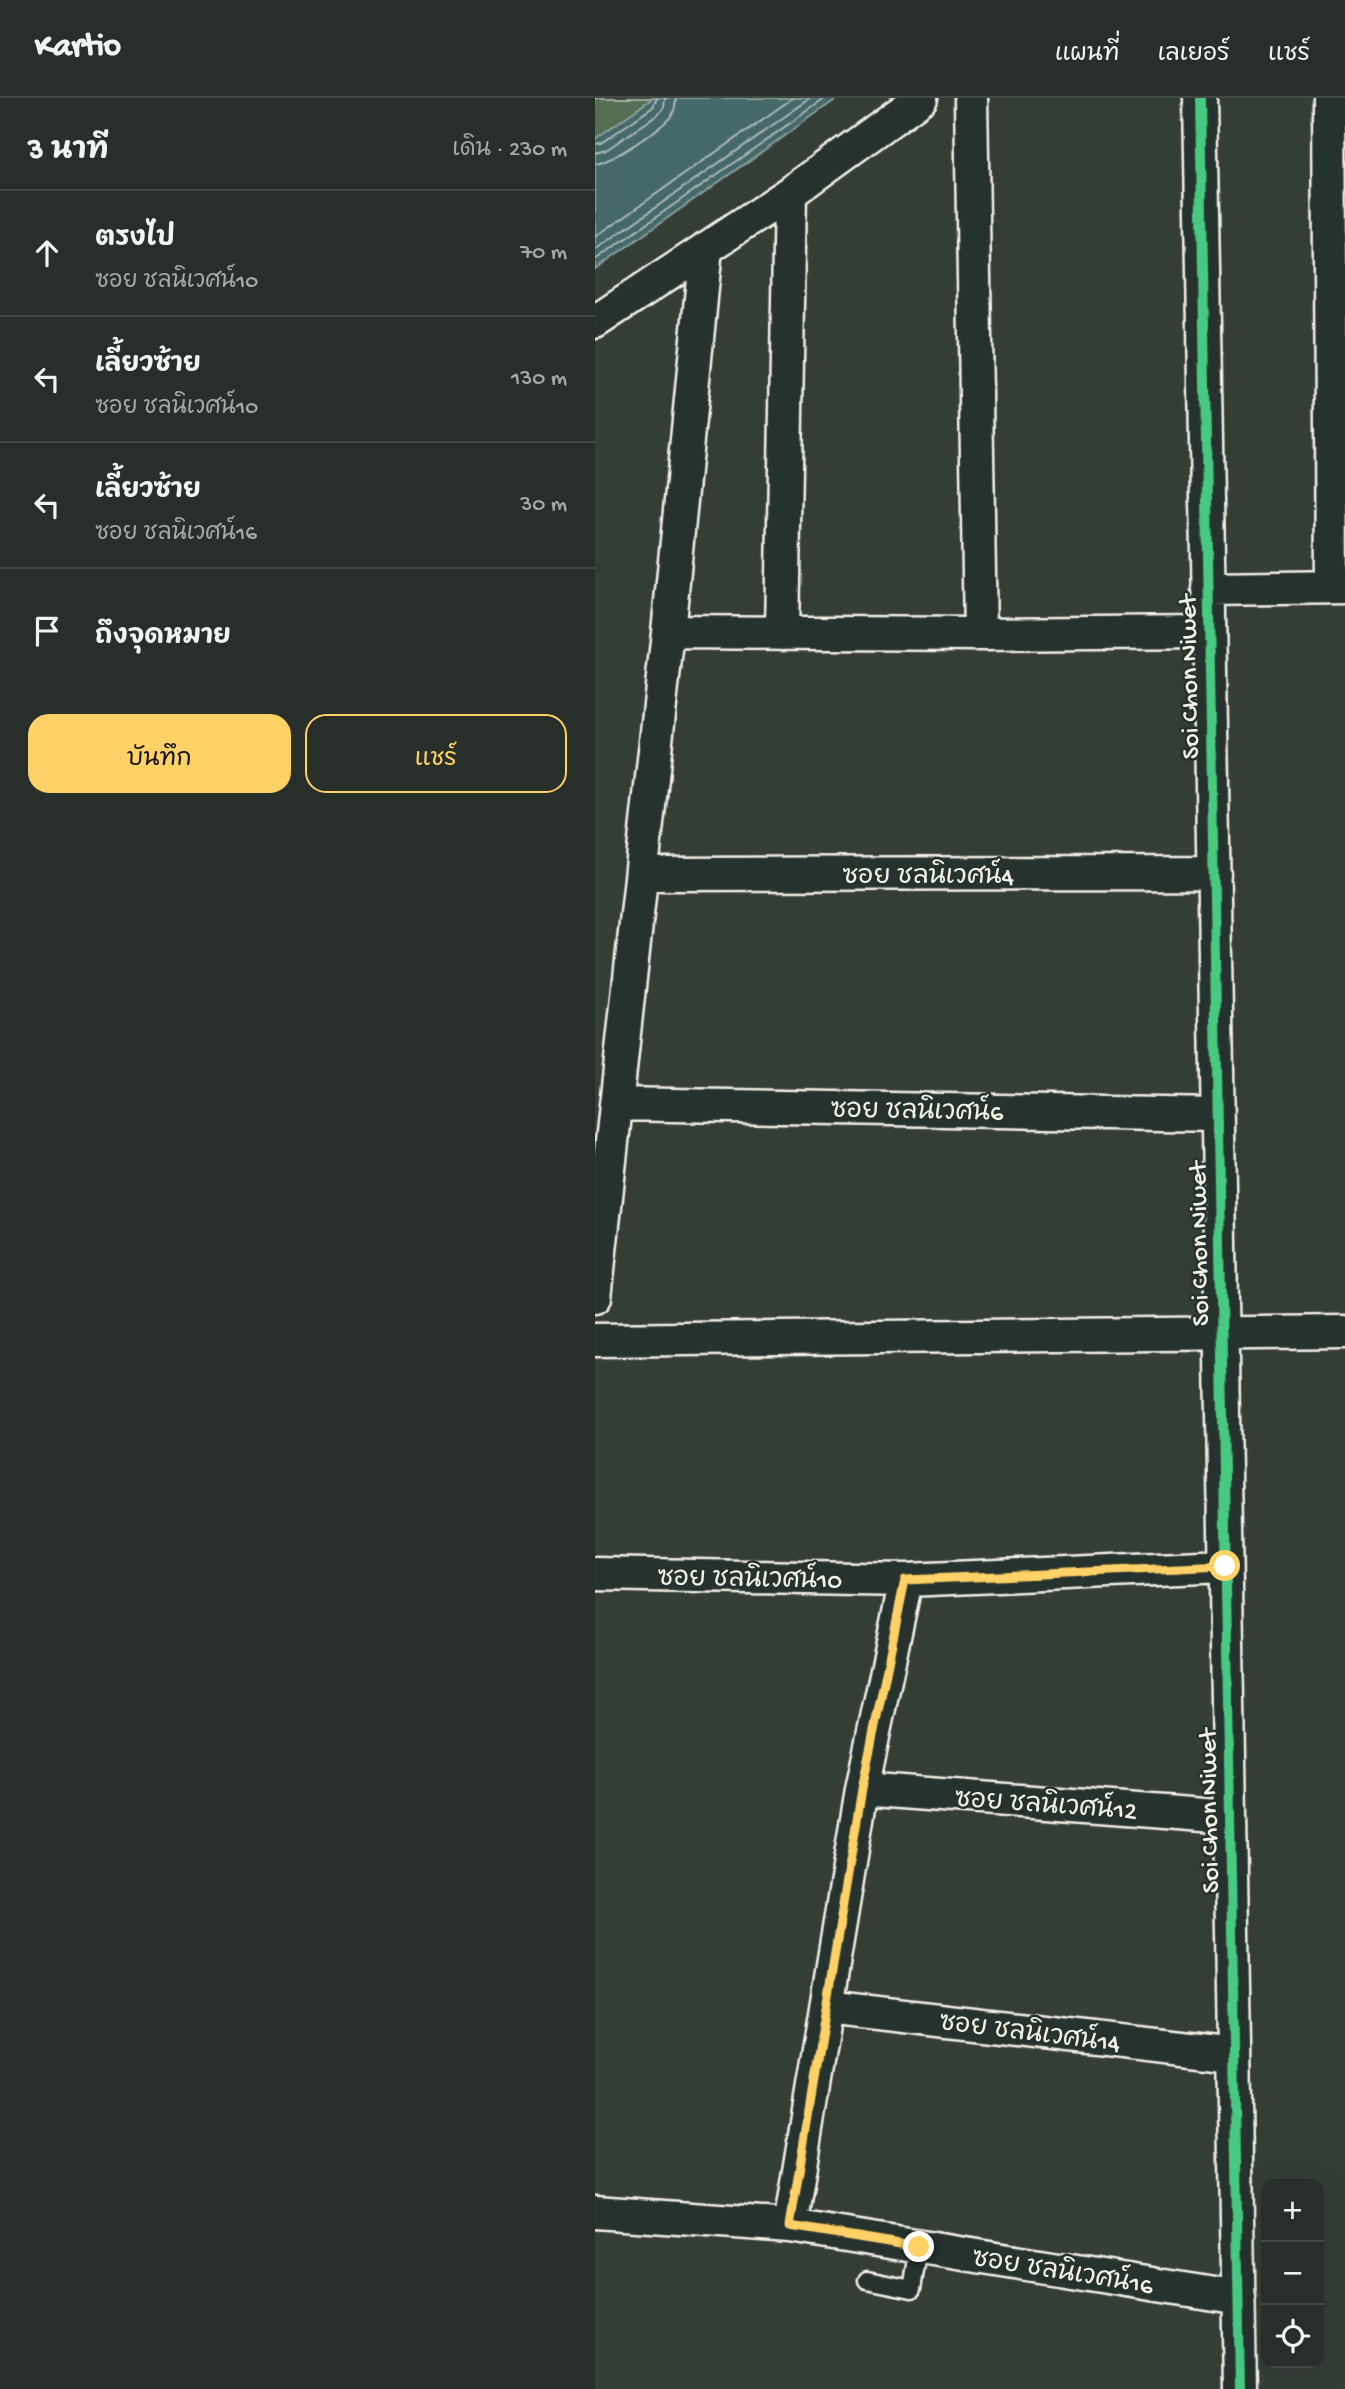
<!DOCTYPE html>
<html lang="th">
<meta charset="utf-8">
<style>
:root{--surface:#282e29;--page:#343a35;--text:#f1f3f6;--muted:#a5a8a8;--line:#444a46;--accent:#ffd166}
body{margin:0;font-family:"Gochi Hand","Playpen Sans Thai",sans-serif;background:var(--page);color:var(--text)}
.controls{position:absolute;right:21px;bottom:21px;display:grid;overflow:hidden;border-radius:14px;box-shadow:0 7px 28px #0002}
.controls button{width:63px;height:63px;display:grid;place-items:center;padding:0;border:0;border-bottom:2px solid var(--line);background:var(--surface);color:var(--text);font:35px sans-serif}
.stop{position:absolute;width:21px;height:21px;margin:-16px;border:5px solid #ffd166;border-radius:50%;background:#fff}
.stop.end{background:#ffd166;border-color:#fff;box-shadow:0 2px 7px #0008}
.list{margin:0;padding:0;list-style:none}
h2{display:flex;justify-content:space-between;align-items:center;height:91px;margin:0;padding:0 28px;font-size:30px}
h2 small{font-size:23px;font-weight:400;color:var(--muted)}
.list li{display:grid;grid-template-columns:46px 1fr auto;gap:21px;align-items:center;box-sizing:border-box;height:126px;padding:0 28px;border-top:2px solid var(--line)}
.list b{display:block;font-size:26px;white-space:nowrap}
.list p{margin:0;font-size:23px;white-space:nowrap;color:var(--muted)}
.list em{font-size:23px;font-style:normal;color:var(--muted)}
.actions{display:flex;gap:14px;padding:21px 28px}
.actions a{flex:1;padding:16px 0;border:2px solid var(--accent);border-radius:21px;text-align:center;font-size:24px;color:var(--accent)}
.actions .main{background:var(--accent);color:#111}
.icon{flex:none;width:38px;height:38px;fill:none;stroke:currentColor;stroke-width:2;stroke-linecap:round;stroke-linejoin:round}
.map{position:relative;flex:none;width:750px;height:2291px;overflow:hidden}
header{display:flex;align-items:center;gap:42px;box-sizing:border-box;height:98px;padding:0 35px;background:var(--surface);border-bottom:2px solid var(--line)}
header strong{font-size:33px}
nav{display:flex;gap:38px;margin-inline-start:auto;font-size:24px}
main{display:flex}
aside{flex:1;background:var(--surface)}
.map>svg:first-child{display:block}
.green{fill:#556d52;stroke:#a4af9d;stroke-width:2}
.water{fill:#44676a;stroke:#8a9e9c;stroke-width:2}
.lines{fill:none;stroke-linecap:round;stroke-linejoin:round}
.shore{stroke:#aebab6;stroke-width:2}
.lane-casing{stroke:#f4f1e8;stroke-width:21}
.street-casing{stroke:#f4f1e8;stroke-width:37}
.lane{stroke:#26332d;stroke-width:16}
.street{stroke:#26332d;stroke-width:32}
.cycleway-casing{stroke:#26332d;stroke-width:15}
.cycleway{stroke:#46c982;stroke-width:10}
.route{stroke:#ffd166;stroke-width:9}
.labels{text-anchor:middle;stroke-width:5;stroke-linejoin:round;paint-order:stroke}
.street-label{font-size:26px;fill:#f4f1e8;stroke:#26332d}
</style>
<header>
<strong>Kartio</strong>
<nav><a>แผนที่</a><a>เลเยอร์</a><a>แชร์</a></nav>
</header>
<main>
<aside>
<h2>3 นาที<small>เดิน · 230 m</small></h2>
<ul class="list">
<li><svg class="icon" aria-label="ahead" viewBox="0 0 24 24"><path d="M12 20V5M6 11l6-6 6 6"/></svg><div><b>ตรงไป</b><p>ซอย ชลนิเวศน์10</p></div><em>70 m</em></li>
<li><svg class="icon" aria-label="left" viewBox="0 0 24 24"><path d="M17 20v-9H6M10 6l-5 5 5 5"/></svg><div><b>เลี้ยวซ้าย</b><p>ซอย ชลนิเวศน์10</p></div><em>130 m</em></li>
<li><svg class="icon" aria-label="left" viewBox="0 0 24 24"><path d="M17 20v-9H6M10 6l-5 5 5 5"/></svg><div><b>เลี้ยวซ้าย</b><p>ซอย ชลนิเวศน์16</p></div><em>30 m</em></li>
<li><svg class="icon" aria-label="arrive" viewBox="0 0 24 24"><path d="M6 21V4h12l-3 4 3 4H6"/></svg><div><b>ถึงจุดหมาย</b></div></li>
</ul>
<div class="actions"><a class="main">บันทึก</a><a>แชร์</a></div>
</aside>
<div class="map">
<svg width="750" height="2291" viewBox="0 0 750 2291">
<rect width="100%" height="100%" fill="#353d37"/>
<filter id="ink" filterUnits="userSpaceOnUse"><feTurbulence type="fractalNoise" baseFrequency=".0143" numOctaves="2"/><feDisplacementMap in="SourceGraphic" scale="14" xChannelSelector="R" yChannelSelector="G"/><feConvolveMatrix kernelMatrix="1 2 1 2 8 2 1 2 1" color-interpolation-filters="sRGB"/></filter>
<g filter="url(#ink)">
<path class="green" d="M0,0H58L0,41Z"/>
<path class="water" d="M58,0H243L0,171V41Z"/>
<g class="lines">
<path class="shore" d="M0,46L6,45L58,9L62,0
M0,55L11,52L64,16L69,9L70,0
M0,66C15,65 69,29 77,17C80,11 81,6 81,0
M0,139L198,0
M0,152L216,0
M0,162L231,0"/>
<g class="lane-casing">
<path id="lane" d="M272,2182L317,2191L324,2149"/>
</g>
<g class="street-casing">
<path id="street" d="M376,0L385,536
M605,0L645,2291
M734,0L737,489
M0,224L195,95L326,0
M613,491L750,489
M73,534L385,536L614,534
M187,535L195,95
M47,776L619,775
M21,1006L622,1017
M0,1199L73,534L111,150
M0,1242L750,1234
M0,1476L311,1482L630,1468
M267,1691L635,1719
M231,1909L639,1956
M0,2114L195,2128L644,2200
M195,2128L267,1691L311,1482"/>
</g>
<use href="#lane" class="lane"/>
<use href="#street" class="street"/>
<g class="cycleway-casing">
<path id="cycleway" d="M605,0L645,2291"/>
</g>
<use href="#cycleway" class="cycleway"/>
</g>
</g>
<g class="lines" filter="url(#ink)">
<path class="route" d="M324,2149L195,2128L267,1691L310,1482L630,1468"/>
</g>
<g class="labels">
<g class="street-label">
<text transform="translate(592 579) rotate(-91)" y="9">Soi Chon Niwet</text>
<text x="333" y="785">ซอย ชลนิเวศน์4</text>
<text transform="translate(322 1011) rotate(1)" y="9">ซอย ชลนิเวศน์6</text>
<text transform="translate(602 1146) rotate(-91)" y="9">Soi Chon Niwet</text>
<text transform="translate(155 1479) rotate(1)" y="9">ซอย ชลนิเวศน์10</text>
<text transform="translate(451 1705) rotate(4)" y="9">ซอย ชลนิเวศน์12</text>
<text transform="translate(612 1713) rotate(-91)" y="9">Soi Chon Niwet</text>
<text transform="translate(435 1933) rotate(7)" y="9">ซอย ชลนิเวศน์14</text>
<text transform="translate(468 2172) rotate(9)" y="9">ซอย ชลนิเวศน์16</text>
</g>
</g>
</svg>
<div class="controls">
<button>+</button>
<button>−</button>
<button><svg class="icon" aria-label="locate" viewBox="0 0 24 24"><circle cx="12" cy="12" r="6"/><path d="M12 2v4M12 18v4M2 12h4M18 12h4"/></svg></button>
</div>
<div class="stop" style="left:630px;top:1468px"></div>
<div class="stop end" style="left:324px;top:2149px"></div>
</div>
</main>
